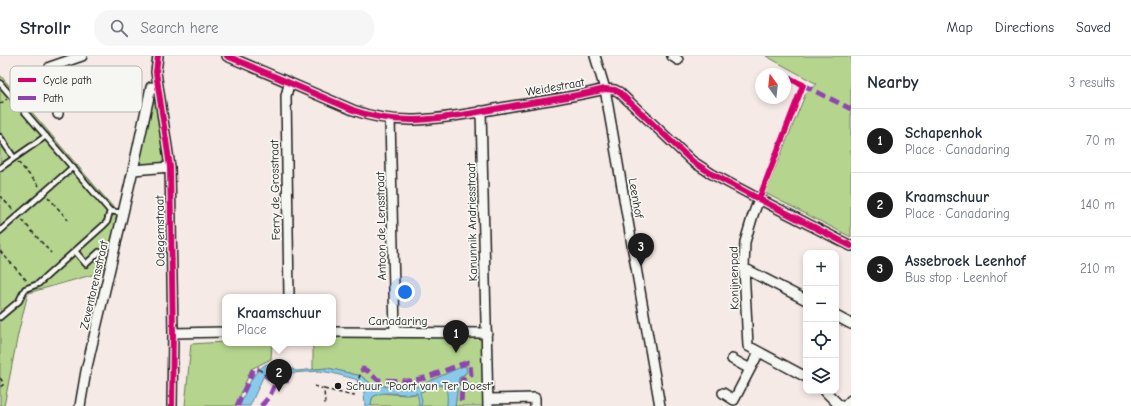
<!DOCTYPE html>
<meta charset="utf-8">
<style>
:root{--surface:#fff;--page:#f6f6f7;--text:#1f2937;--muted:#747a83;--line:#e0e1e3;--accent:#1c1c1c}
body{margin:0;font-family:"Comic Neue",sans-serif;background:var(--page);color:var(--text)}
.controls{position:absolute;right:12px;bottom:12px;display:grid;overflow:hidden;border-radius:8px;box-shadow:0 2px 6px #0003}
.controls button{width:36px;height:36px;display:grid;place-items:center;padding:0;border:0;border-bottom:1px solid var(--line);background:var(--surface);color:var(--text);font:20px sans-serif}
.compass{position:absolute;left:755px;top:12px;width:36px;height:36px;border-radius:50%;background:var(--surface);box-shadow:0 2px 6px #0003;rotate:345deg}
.you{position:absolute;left:405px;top:236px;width:14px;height:14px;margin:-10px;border:3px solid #fff;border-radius:50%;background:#1a73e8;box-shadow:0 0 0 6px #1a73e833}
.badge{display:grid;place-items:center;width:26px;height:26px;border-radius:50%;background:var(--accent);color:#fff;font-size:13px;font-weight:700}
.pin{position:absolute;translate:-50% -33px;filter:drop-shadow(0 1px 2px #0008)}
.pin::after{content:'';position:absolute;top:21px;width:14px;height:12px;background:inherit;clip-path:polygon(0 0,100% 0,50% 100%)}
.popup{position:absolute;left:222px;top:238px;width:114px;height:52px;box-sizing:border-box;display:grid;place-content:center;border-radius:8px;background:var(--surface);filter:drop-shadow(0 1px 3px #0005);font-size:13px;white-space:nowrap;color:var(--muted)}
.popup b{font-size:15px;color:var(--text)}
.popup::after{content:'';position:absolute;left:50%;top:100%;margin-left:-8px;border:8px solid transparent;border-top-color:var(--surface)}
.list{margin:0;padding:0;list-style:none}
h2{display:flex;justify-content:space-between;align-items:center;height:52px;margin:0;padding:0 16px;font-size:17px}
h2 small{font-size:13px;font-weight:400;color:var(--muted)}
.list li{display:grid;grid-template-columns:26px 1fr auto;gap:12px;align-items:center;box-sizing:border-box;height:64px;padding:0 16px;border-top:1px solid var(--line)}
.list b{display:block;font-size:15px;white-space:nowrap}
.list p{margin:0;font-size:13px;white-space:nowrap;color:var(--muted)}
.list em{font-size:13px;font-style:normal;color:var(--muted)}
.icon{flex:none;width:22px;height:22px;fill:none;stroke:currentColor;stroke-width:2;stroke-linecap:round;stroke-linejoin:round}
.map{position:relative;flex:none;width:851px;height:350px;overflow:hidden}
header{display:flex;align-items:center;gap:24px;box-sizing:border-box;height:56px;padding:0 20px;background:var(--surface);border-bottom:1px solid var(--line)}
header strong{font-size:19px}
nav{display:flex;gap:22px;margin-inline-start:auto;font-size:14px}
.search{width:280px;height:36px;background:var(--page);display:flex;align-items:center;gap:10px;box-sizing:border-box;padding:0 14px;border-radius:16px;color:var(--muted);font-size:15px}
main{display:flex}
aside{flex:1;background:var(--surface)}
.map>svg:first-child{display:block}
.green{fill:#b5d58e;stroke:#687855}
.water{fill:#89caea;stroke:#5d8498}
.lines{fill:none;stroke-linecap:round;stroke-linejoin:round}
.service-casing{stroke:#1c1c1c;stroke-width:8}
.minor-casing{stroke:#1c1c1c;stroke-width:12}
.path{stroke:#1c1c1c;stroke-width:1.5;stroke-dasharray:4 3;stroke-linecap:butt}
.service{stroke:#f6f6f2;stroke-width:4.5}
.minor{stroke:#f6f6f2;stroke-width:9}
.quiet{stroke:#8e44ad;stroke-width:5;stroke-dasharray:10 5;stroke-linecap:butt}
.cycleway-casing{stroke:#f6f6f2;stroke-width:8}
.cycleway{stroke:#d6006c;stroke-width:6}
.poi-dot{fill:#1c1c1c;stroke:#f6f6f2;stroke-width:1.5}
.labels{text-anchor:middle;stroke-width:3.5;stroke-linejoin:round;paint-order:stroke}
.street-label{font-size:12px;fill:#1c1c1c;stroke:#f6f6f2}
.poi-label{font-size:12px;fill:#1c1c1c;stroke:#f6f6f2;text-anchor:start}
.key{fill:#f6f6f2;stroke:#b5b5b2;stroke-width:1}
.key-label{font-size:11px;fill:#1c1c1c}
</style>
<header>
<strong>Strollr</strong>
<div class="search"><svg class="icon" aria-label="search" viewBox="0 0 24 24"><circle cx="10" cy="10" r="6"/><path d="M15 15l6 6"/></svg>Search here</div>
<nav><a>Map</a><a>Directions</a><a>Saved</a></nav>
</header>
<main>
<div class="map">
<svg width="851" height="350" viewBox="0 0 851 350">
<rect width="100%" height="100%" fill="#f6eae6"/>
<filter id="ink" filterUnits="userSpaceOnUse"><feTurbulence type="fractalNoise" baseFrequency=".025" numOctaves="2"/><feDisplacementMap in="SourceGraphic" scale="8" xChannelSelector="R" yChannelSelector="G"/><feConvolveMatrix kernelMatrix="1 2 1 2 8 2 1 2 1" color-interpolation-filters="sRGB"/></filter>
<g filter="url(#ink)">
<path class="green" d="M766,0H851V181L765,137L806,37L817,28Z
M0,19L119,158L102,216L28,237L18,278L4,350H0Z
M155,37L165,103C160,109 151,108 143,109L139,106L138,102Z
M333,281H477L482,286L483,291L484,350H455L458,324L460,321L465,318L429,326L412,333L373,329L361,320L328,312L313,313V292L311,287H333Z
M225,286L272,287L271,303L251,313L236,350H185L191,288Z
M439,329C450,332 448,340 447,350H371L372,342L379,337L407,339L415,338Z"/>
<path class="water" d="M273,306H280L296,315L328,312L361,320L373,329L412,333L461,311L466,310L467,316L459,322L455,350H447C449,321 440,328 420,336L422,345L421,350H419V347L417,337C403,341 382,332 372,342L371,350H365L364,337L362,327L355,323L332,317L320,315L292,317L271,313L263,321L250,350H240C245,337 250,320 262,311C265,308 270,307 273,306Z"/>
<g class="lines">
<g class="service-casing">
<path id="service" d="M0,27L110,155
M0,81L14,102
M0,112L46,80
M0,175L73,111
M75,195L86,208L99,196
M0,261L19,245L25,233L38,228L104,169L107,166L110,155L123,157"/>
</g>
<g class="minor-casing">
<path id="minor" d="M158,0L156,16L170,111L173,277L172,350
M227,0L353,54C405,74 459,59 512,50C543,45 574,41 605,33L615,34L619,36L692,105L712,118L759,143L851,190
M595,0L605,33L660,350
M672,0L678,4
M481,55L488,350
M58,58L59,40L50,11L82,0
M390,63L395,277
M133,114L170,111
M759,143L753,159L745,186L744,212L748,290L806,321
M744,212L806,244
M289,241L286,40L289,28
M836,260L851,268
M333,276L487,277
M173,277L225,276
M732,303L750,313
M825,335L840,350
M723,337L734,344L759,296
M488,343L535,342V350
M80,350L86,315L133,114L151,31
M845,350L851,344"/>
</g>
<path class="path" d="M0,48L7,43
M18,106L41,132
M0,140L14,155
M48,141L68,164
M22,164L51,197
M0,195L28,226
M259,313L265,319
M0,322L3,326V329L0,331
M314,330L324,333L325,350
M324,333L354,340L361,315"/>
<use href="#service" class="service"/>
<use href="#minor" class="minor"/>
<path class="quiet" d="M803,29L851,53
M361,315L363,313L368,315L378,324L409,325L425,322L468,306L470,308L471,319L462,324L461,350
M265,319L269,322L291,325
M237,350L254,312L259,313
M261,350L270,340L277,323"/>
<g class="cycleway-casing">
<path id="cycleway" d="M158,0L156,16L170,111L173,277L172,350
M227,0L353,54C405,74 459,59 512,50C543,45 574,41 605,33L615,34L619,36L692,105L712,118L759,143L851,190
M759,143L803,29L785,20"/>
</g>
<use href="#cycleway" class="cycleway"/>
</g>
</g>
<circle class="poi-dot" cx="338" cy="330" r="4"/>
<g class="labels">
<g class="street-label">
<text transform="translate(555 31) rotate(-10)" y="4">Weidestraat</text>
<text transform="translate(275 134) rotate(-91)" y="4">Ferry de Grosstraat</text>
<text transform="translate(636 142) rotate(80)" y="4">Leenhof</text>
<text transform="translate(472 166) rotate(-91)" y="4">Kanunnik Andriesstraat</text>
<text transform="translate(381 170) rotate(-91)" y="4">Antoon de Lensstraat</text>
<text transform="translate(160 175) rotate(-91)" y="4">Odegemstraat</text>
<text transform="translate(734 222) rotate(-91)" y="4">Konijnenpad</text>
<text transform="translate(94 229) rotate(-77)" y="4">Zeventorensstraat</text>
<text x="398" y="269">Canadaring</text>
</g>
<g class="poi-label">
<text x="346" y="334">Schuur "Poort van Ter Doest"</text>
</g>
</g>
<rect x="10" y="10" width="132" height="46" rx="6" class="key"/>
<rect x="18" y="22" width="18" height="4" fill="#d6006c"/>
<rect x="18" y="40" width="18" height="4" fill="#8e44ad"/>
<g class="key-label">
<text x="43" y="28">Cycle path</text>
<text x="43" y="46">Path</text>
</g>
</svg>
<div class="controls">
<button>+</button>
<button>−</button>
<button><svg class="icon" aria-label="locate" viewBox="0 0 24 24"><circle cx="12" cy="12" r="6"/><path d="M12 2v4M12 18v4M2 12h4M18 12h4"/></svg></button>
<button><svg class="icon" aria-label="layers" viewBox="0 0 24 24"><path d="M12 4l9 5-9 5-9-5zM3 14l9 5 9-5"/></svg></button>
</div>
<svg class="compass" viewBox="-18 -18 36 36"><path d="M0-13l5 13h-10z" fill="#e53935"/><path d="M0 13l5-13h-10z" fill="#747a83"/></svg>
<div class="you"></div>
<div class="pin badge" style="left:456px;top:297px">1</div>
<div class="pin badge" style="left:279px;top:336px">2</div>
<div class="popup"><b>Kraamschuur</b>Place</div>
<div class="pin badge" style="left:641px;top:210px">3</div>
</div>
<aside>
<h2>Nearby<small>3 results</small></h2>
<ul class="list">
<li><span class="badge">1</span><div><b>Schapenhok</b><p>Place · Canadaring</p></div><em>70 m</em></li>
<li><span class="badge">2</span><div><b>Kraamschuur</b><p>Place · Canadaring</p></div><em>140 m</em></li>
<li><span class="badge">3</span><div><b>Assebroek Leenhof</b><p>Bus stop · Leenhof</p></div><em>210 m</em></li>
</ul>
</aside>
</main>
